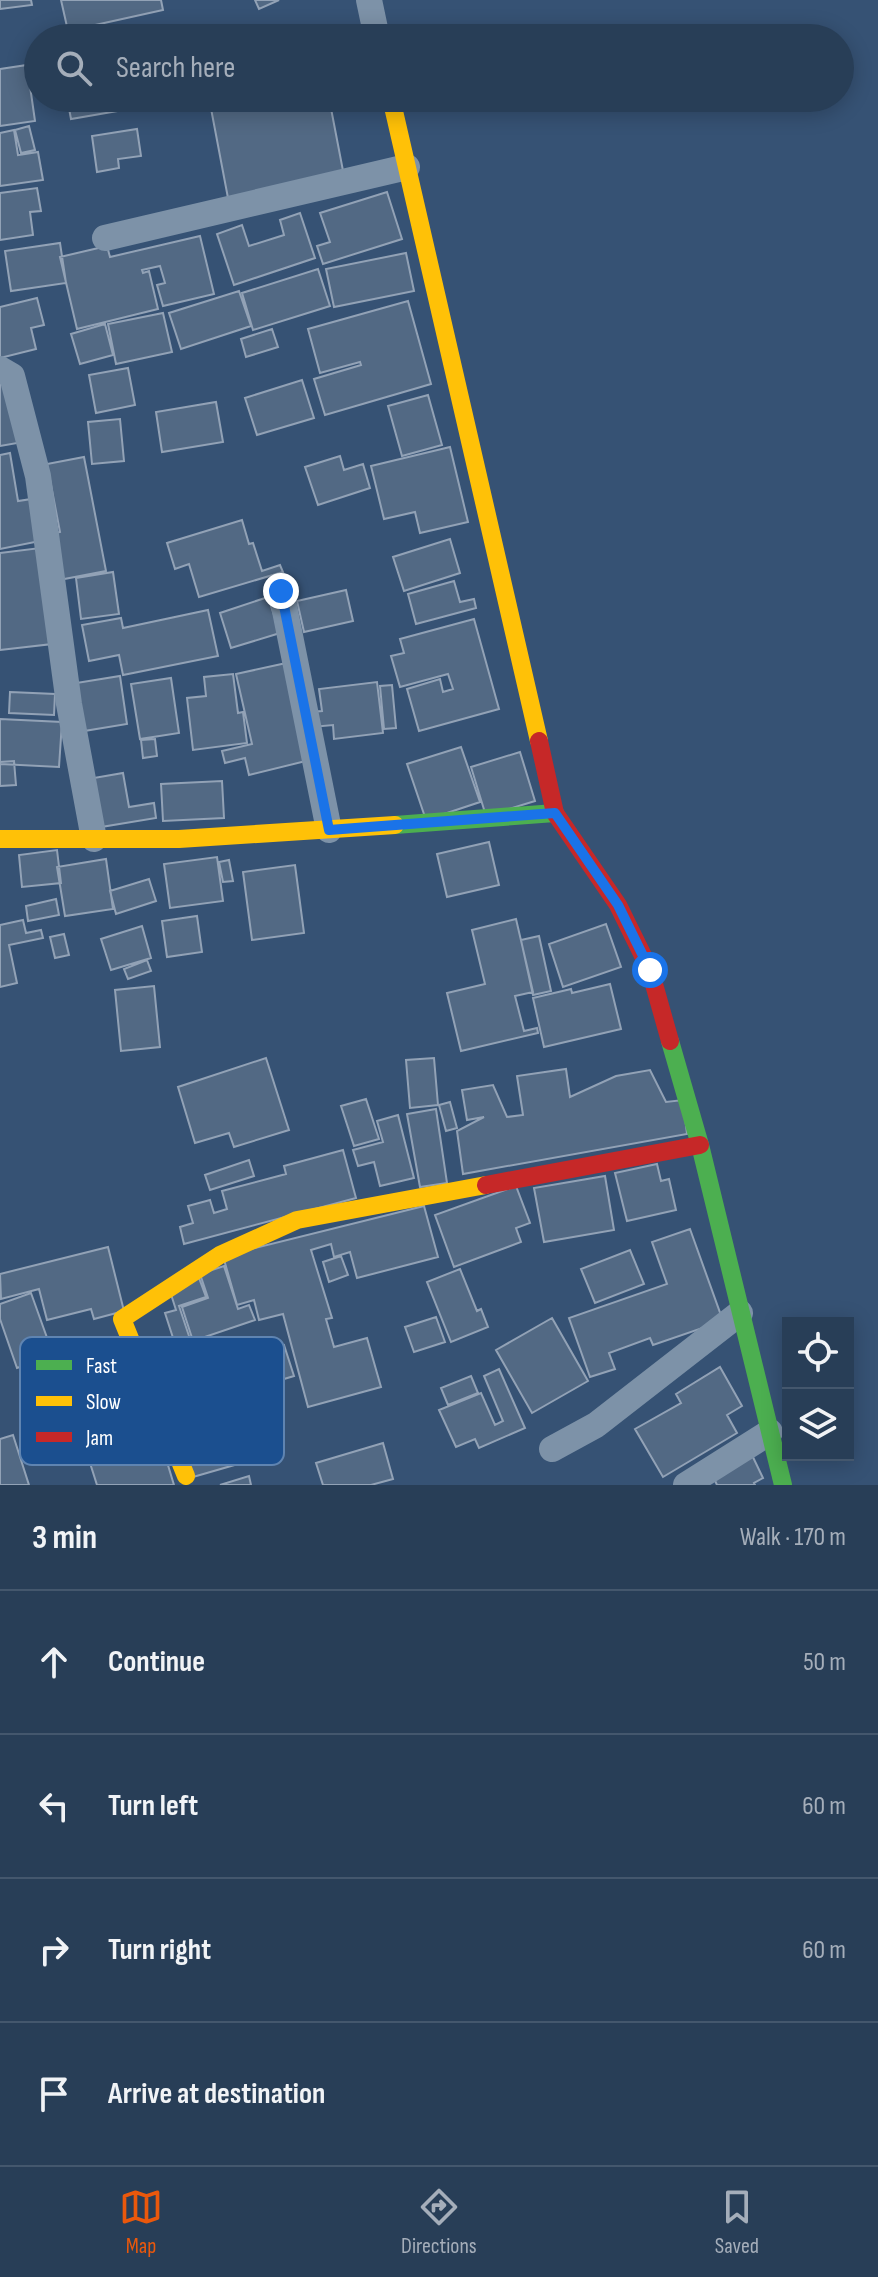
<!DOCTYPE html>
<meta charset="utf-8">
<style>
:root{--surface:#283e57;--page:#344961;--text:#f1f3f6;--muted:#a5aeba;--line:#44576d;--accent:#ea580c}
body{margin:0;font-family:"Sofia Sans Condensed",sans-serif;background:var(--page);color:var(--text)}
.controls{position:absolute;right:24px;bottom:24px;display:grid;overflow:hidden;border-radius:0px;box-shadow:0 4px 20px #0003}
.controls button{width:72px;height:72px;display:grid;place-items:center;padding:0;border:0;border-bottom:2px solid var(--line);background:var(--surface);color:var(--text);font:40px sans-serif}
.stop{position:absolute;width:24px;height:24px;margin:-18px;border:6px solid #1a73e8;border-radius:50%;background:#fff}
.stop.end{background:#1a73e8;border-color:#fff;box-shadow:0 2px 8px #0008}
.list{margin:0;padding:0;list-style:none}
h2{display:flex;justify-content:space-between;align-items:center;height:104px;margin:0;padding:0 32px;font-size:34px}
h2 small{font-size:26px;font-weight:400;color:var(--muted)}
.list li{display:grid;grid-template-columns:52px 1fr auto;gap:24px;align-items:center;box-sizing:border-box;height:144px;padding:0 32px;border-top:2px solid var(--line)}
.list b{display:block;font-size:30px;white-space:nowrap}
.list em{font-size:26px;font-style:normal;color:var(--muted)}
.icon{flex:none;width:44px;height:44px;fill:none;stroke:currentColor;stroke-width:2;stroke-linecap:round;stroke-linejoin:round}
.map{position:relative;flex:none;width:878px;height:1485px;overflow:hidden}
.search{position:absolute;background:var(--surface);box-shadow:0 4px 20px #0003;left:24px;right:24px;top:24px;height:88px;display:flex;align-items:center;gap:20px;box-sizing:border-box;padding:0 28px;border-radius:44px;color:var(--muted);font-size:30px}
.sheet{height:680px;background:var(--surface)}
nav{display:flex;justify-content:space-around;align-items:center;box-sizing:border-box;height:112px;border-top:2px solid var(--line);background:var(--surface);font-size:22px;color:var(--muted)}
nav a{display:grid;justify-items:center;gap:4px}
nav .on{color:var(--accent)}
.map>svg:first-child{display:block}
.building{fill:#526984;stroke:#92a2b6;stroke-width:2}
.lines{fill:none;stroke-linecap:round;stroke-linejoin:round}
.street{stroke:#7d92a8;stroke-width:26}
.fast{stroke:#4caf50;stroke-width:18}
.slow{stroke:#ffc107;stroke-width:18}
.jam{stroke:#c62828;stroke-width:18}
.route{stroke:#1a73e8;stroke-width:10}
.key{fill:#1b4f8f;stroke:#5f84b1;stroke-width:2}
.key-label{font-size:22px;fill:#fff}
</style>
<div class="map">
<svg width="878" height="1485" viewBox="0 0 878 1485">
<rect width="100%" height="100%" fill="#365274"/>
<path class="building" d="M0,0H31L32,5L0,9Z
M61,0H161L163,10L68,31Z
M255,0H279L259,9Z
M27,65L35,121L0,126V69Z
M67,98H115L118,111L71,119Z
M125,98H152L128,106Z
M209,98H329L344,176L228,198Z
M29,126L35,150L21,153L15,130Z
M137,129L141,156L118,159L119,168L97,172L92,136Z
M14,130L18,155L38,152L43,180L0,186V133Z
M37,188L41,211L30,212L33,235L0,240V193Z
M387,192L402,239L323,264L317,246L330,242L320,213Z
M300,213L315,258L234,285L217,234L242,225L249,246L284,235L280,220Z
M200,236L214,294L163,306L157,285L165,283L160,266L142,270L143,273L149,271L158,309L77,329L60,257L107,246L110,257Z
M60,243L66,283L11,291L5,251Z
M406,253L414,291L334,307L326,269Z
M318,269L330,306L253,330L242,293Z
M239,291L251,326L181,349L169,313Z
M37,298L44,325L31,328L36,349L0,358V307Z
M408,301L431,384L325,415L314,379L361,365L360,362L320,373L308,329Z
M163,313L172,352L116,364L108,324Z
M105,324L113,355L80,364L71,334Z
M272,329L278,347L246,357L241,339Z
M128,368L135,405L96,413L89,375Z
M12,380L23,442L0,446V382Z
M302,380L314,418L257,435L245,398Z
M428,395L442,445L402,456L388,406Z
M216,402L223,442L162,452L156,412Z
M120,419L124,461L92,464L88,422Z
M450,447L468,522L420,533L415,512L384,519L371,466Z
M10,453L18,501L38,498L45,540L0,549V455Z
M340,456L344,470L363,464L370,488L318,505L305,467Z
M84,457L106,571L59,580L50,534L60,532L47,464Z
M242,520L249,544L253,543L262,571L280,565L283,572L199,597L189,564L175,569L167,543Z
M450,539L460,573L404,591L393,557Z
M40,548L52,644L0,650V553Z
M113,572L119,614L81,619L76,578Z
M454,581L460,602L474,599L476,608L416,624L408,594Z
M346,590L353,621L304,632L297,601Z
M268,597L280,633L231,648L220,613Z
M208,610L218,656L123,675L119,655L89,661L82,625L121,618L123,628Z
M474,619L499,709L419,731L407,689L440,679L443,692L453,689L448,674L400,687L391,656L404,653L400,639Z
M291,662L314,759L249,775L245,758L225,763L222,751L252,744L236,674Z
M233,674L238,713L243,712L247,743L193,750L187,698L206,696L204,677Z
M120,676L127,724L78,732L70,684Z
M171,678L179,733L140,739L131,684Z
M377,682L383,733L334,739L333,725L312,727L310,712L322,711L319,689Z
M392,685L396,728L384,729L380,686Z
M10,692L55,694L54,715L9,713Z
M0,719L62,722L59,767L0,764Z
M155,739L157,756L143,758L141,740Z
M461,747L480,802L426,820L407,764Z
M520,752L535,801L486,816L471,767Z
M14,761L16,785L0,786V762Z
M123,773L129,807L154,803L156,818L95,828L88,779Z
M222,781L224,818L163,821L161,784Z
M489,842L499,885L447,897L437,854Z
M57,850L61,883L22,887L19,855Z
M217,857L223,901L170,908L164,864Z
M106,859L113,909L65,916L57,867Z
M229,860L233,881L223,882L219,862Z
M295,865L304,933L252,940L243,872Z
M149,879L156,901L116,914L110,891Z
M56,899L59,915L28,921L26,906Z
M197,916L202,952L167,957L162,921Z
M516,919L533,992L515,996L524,1031L537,1028L538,1033L461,1051L447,993L485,984L472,930Z
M23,920L26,933L41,930L43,938L9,945L17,983L0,987V925Z
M606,924L621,967L563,987L549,944Z
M142,926L151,958L111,970L101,939Z
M64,934L69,955L55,958L50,937Z
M539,936L551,991L533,995L521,940Z
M147,960L151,971L128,979L124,969Z
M610,984L621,1029L544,1047L533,998L571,989L572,993Z
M154,986L160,1047L121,1051L115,990Z
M266,1058L289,1130L234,1147L229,1133L195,1143L178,1087Z
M434,1058L438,1105L410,1108L406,1060Z
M566,1069L570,1097L616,1076L650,1070L666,1102L683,1100L687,1134L463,1174L457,1131L484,1117L467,1120L462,1090L493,1085L507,1117L523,1115L517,1076Z
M366,1099L379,1139L354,1146L341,1106Z
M450,1102L457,1128L446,1131L439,1105Z
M436,1109L447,1183L420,1187L407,1114Z
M398,1115L414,1178L380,1186L374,1162L358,1166L353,1150L383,1142L377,1121Z
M343,1150L356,1198L184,1244L180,1227L193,1223L188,1206L210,1200L214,1213L227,1209L222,1191L286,1174L284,1166Z
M249,1160L254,1176L210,1190L205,1175Z
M657,1164L661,1181L669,1179L676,1210L627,1221L615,1173Z
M605,1176L614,1230L544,1242L534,1188Z
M516,1186L530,1223L516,1228L521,1242L454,1267L435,1215Z
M424,1206L438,1257L357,1278L350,1252L334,1257L331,1244L311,1250L332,1318L326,1319L334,1347L367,1338L381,1387L308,1407L283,1314L259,1320L254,1300L237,1305L223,1256Z
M690,1229L723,1321L653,1345L650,1338L609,1353L615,1369L590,1377L569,1318L667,1284L652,1242Z
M108,1247L124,1311L94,1319L91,1309L47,1320L39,1289L1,1299L0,1274Z
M630,1250L644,1284L595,1303L581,1269Z
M341,1256L348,1275L329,1282L323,1262Z
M224,1266L238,1309L249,1305L255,1320L193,1341L182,1307L208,1298L200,1274Z
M460,1269L477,1311L481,1309L488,1327L451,1342L427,1282Z
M199,1278L206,1297L179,1306L190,1339L175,1344L165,1313L176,1310L169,1288Z
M31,1293L50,1346L73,1338L78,1353L123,1337L140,1386L118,1394L123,1406L149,1397L154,1410L43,1448L32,1418L46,1413L29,1364L17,1368L0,1319V1304Z
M436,1317L445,1342L414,1352L405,1327Z
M552,1318L588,1381L532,1413L496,1350Z
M284,1345L294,1376L237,1393L228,1363Z
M204,1351L238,1464L193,1477L159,1364Z
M720,1367L742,1406L727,1415L737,1433L663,1477L635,1429L681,1403L676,1394Z
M499,1369L525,1428L479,1448L475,1439L456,1447L439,1410L481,1393L495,1425L503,1421L484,1376Z
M471,1376L478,1393L448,1405L441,1388Z
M154,1419L174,1485H97L83,1441Z
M13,1435L29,1485H0V1439Z
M383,1443L393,1479L371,1485H323L316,1463Z
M751,1453L763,1478L754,1483L755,1485H717L711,1472Z
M249,1476L251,1485H220Z"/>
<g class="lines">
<path class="street" d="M369,0L377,38
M105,238L407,167
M0,369L12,376L38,476L69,704L94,839
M281,591L329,830
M552,1449L596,1425L740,1313
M686,1485L770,1432"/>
<path class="fast" d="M395,825L555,813
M670,1041L700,1145L783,1485"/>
<path class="slow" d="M391,98L539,741
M0,839H179L395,825
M186,1476L122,1319L220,1255L297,1220L486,1185"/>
<path class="jam" d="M539,741L555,813L618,905L650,970L670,1041
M486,1185L700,1145"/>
</g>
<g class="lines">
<path class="route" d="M281,591L329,830L555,813L618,905L650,970"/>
</g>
<rect x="20" y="1337" width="264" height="128" rx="12" class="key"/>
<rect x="36" y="1360" width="36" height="10" fill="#4caf50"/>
<rect x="36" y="1396" width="36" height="10" fill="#ffc107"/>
<rect x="36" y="1432" width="36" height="10" fill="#c62828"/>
<g class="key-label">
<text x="86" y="1373">Fast</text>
<text x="86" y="1409">Slow</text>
<text x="86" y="1445">Jam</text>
</g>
</svg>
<div class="controls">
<button><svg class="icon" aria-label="locate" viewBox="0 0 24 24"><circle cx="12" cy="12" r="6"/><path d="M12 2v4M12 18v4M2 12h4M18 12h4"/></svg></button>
<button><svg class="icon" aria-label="layers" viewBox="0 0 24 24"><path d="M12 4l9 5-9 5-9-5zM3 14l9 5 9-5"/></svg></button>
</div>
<div class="stop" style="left:650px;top:970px"></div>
<div class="stop end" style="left:281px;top:591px"></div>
<div class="search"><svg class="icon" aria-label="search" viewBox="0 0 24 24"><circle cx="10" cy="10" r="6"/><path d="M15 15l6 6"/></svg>Search here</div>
</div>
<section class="sheet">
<h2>3 min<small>Walk · 170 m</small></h2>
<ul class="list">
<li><svg class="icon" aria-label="ahead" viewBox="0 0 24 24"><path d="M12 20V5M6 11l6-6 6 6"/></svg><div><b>Continue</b></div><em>50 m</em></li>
<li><svg class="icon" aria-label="left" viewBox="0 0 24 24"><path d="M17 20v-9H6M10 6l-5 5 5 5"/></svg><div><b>Turn left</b></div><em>60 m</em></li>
<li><svg class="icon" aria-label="right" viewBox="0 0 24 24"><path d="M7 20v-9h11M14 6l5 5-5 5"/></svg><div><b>Turn right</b></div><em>60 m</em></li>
<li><svg class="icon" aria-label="arrive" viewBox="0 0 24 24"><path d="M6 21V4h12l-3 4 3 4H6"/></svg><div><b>Arrive at destination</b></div></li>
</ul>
</section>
<nav>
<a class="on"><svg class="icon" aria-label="map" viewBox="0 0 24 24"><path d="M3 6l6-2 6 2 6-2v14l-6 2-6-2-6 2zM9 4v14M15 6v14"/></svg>Map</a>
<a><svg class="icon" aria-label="directions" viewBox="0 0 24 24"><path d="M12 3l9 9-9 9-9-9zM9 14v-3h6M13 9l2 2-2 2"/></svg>Directions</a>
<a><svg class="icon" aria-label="saved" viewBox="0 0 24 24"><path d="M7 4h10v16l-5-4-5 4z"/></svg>Saved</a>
</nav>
